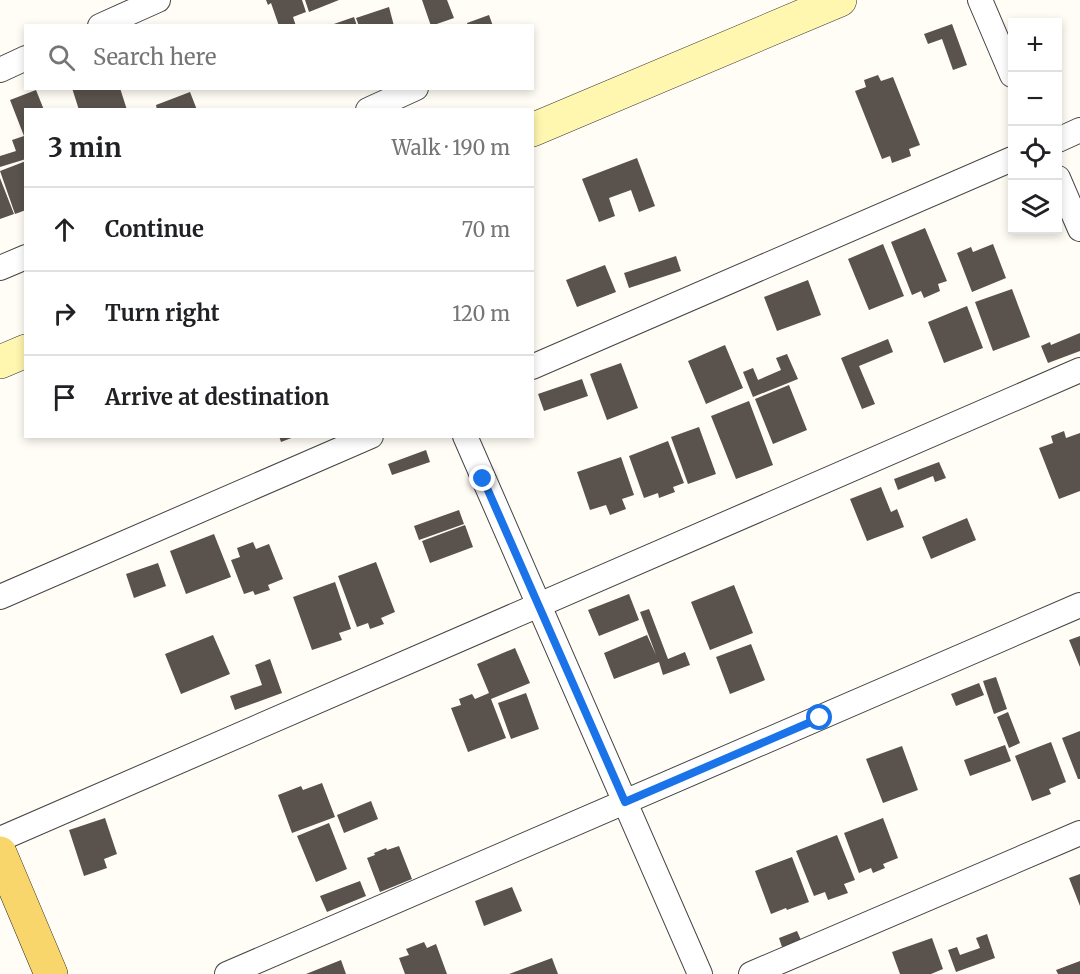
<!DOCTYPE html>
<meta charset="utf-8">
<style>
:root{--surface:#fff;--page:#f2f2f2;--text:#202124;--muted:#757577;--line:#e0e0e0}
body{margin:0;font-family:Merriweather,serif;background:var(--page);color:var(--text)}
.controls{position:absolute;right:18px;top:18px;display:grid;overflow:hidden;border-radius:0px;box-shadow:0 3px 9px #0003}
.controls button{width:54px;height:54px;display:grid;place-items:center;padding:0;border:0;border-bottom:2px solid var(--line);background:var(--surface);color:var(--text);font:30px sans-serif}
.stop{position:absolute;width:18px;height:18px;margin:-14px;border:4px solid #1a73e8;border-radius:50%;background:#fff}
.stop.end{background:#1a73e8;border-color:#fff;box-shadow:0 2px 6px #0008}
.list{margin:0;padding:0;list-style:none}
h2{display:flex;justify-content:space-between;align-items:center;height:78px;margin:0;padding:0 24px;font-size:26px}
h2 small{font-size:20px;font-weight:400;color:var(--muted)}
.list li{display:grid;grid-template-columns:39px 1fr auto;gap:18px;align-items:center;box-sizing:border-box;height:84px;padding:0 24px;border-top:2px solid var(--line)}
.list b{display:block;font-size:22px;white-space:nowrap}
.list em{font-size:20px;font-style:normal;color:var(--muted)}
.icon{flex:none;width:33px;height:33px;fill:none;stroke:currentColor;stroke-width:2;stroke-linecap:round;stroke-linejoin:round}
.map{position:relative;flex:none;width:1080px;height:974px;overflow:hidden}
.search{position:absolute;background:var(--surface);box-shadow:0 3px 9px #0003;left:24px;top:24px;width:510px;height:66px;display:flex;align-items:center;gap:15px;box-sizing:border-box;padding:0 21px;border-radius:0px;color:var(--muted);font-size:22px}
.panel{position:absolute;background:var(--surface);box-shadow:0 3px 9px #0003;left:24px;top:108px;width:510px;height:330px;border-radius:0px}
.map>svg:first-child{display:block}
.building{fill:#5a524d}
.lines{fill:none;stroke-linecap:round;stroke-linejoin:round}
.minor-casing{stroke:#444;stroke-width:26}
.secondary-casing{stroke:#333;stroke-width:34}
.primary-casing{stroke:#222;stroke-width:34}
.minor{stroke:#fff;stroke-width:24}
.secondary{stroke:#fff6b0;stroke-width:33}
.primary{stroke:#f9d66b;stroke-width:33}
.route{stroke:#1a73e8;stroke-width:8}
</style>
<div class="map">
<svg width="1080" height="974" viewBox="0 0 1080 974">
<rect width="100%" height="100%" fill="#fffdf5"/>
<path class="building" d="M266,0H302L306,12L293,17L296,26H279L271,3L268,5Z
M305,0H339L309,12Z
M422,0H447L454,18L431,26Z
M389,7L394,26H359L356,18Z
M489,15L493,26H468L467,23Z
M354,17L357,26H331V25Z
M952,24L967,65L953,70L942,39L928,44L924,34Z
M878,75L881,81L893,77L920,145L909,149L911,156L892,163L890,156L882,159L855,91L866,87L864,80Z
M72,88H120L127,110H79Z
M36,90L44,110H26V159L0,167V156L16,151L12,140L24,136L10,100Z
M190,92L197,110H157L156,105Z
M637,158L655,206L639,212L631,190L609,198L615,216L599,222L582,179Z
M26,161V210L15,214L0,171Z
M0,178L14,214L0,219Z
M925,228L947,281L938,284L940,291L924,298L921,291L912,295L891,242Z
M883,244L904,296L869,310L848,259Z
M993,244L1006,278L972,292L957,253L971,247L973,252Z
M676,256L681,271L629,288L624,273Z
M605,265L616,292L577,307L566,280Z
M808,280L821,315L777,331L764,297Z
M1012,289L1030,337L993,351L975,302Z
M967,306L983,348L944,363L928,322Z
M1080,333V351L1048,363L1041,346L1050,342L1051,345Z
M888,339L893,352L859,366L875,404L862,409L841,358Z
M725,345L743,388L706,404L688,361Z
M787,354L798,379L753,397L743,372L753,368L758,380L781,370L776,358Z
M621,363L638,408L607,420L590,374Z
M582,379L588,396L544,411L538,394Z
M789,385L807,430L773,444L755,399Z
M749,401L773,465L736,479L711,416Z
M699,427L716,474L688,484L671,437Z
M1064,431L1066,438L1080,433V491L1059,499L1039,448L1053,443L1051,436Z
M279,436H294V437L281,442Z
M668,441L684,483L673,487L675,492L659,498L658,493L644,498L629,456Z
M426,450L430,462L392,475L388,464Z
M621,457L634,495L622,499L626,509L610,515L606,505L590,510L577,472Z
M939,462L946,478L935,482L933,476L898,490L894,479Z
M881,487L891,512L897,509L904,527L867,541L850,499Z
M459,510L464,524L419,540L414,526Z
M967,518L976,540L931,559L922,537Z
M465,525L473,547L430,563L422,541Z
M214,534L231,577L186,594L170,551Z
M253,542L256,549L269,544L283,579L268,585L270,590L255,595L253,591L244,594L231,560L240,557L237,548Z
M376,562L395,612L381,618L384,624L370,629L368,623L357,627L338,576Z
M158,563L166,586L134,598L126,574Z
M335,582L351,629L339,633L342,640L312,650L293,597Z
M734,585L753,633L710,650L691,602Z
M629,594L639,620L599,636L588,610Z
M649,609L668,659L685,652L690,665L663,675L659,662L614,679L604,653L647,635L656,655L640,612Z
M213,635L230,674L181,694L165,654Z
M1080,636V667L1069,640Z
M751,644L765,680L730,694L716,657Z
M515,648L530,683L491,699L506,738L468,752L451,708L461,705L459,699L472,694L475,699L489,693L477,664Z
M270,659L282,693L235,710L230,696L262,685L255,665Z
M996,677L1007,709L994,714L983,681Z
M979,683L984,695L956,706L951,694Z
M526,693L539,729L511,739L498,703Z
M1008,712L1020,743L1009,748L997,717Z
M1080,731V779H1078L1062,738Z
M1051,742L1066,782L1049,789L1051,794L1032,801L1015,756Z
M1005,745L1011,761L970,776L964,760Z
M902,746L918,790L883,803L866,759Z
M322,783L335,817L292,833L278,795L301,786L303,790Z
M371,801L378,819L344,833L337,815Z
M105,818L117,854L104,859L107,868L84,876L69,830Z
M883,818L898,858L883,864L885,868L873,873L871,868L859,873L844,833Z
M329,823L347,869L316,882L297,836Z
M837,835L855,880L844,884L848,893L828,900L825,892L814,896L796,851Z
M399,846L412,879L380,892L367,858L375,855L374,853L386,848L387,850Z
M792,857L809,902L787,910L786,908L771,914L755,871Z
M1080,874V906L1069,878Z
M360,881L366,896L327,912L320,896Z
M512,887L522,911L484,926L475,901Z
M797,931L801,940L782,947L779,938Z
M987,934L995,958L956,972L948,950L957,947L960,955L980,948L976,938Z
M932,938L943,969L931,974H900L892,952Z
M424,942L427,948L436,944L447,974H405L399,958L409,955L406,949Z
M552,958L558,974H509Z
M341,960L346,974H306Z
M1080,961V974H1058L1056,970Z"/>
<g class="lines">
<g class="minor-casing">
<path id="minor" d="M980,0L1012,75
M100,26L158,0
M0,70L26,58
M368,110L416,88
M1058,140L1080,130
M1058,178L1080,229
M0,268L26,257
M532,367L1012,159
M465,436L700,974
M0,597L371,436
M0,839L1080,370
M227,974L1080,605
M751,974L1080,833"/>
</g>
<g class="secondary-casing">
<path id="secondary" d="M532,130L840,0
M0,362L26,351"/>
</g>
<g class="primary-casing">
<path id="primary" d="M0,853L51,974"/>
</g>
<use href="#minor" class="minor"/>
<use href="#secondary" class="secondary"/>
<use href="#primary" class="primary"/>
</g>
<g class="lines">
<path class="route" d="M483,479L625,802L820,718"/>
</g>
</svg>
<div class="controls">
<button>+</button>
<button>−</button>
<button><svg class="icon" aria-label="locate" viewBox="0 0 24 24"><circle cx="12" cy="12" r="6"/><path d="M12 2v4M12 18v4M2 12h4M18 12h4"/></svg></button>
<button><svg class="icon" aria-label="layers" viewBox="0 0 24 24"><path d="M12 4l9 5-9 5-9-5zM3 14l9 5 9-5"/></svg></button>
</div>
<div class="stop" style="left:820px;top:718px"></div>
<div class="stop end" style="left:483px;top:479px"></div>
<div class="search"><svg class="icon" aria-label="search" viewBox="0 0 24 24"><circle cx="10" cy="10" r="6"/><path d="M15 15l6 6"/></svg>Search here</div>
<section class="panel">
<h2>3 min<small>Walk · 190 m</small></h2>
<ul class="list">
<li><svg class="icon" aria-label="ahead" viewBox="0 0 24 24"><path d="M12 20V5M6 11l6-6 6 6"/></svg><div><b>Continue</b></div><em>70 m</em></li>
<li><svg class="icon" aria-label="right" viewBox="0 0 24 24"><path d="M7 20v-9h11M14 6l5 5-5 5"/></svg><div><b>Turn right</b></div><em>120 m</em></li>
<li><svg class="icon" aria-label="arrive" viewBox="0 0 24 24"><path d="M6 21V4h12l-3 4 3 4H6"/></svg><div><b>Arrive at destination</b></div></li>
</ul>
</section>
</div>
